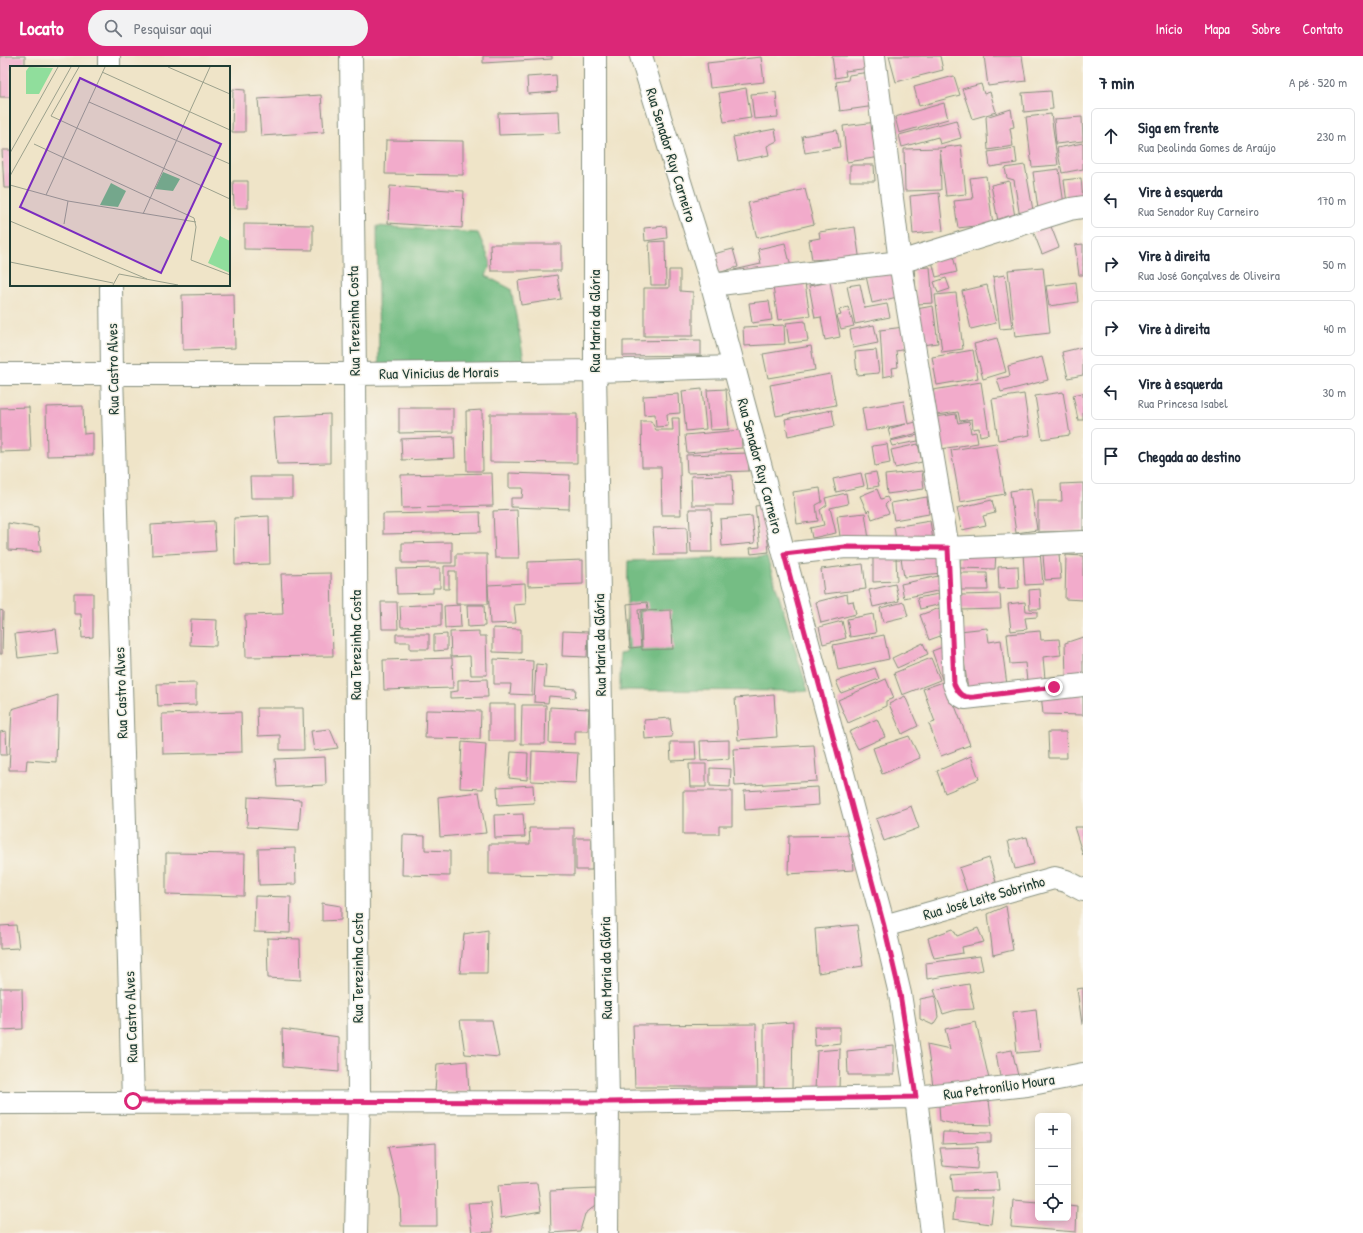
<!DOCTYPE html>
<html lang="pt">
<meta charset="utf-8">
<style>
:root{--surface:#fff;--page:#f2f2f3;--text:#1f2937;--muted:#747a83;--line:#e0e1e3;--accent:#db2777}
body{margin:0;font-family:"Patrick Hand",sans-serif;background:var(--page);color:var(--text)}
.controls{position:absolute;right:12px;bottom:12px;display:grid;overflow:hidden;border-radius:6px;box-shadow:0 2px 10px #0003}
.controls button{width:36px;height:36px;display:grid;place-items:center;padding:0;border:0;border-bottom:1px solid var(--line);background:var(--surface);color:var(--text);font:20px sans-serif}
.stop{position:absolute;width:12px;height:12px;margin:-9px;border:3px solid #db2777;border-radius:50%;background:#fff}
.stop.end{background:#db2777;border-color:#fff;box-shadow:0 1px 4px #0008}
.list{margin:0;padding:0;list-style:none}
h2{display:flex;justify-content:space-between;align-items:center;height:52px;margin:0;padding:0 16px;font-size:17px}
h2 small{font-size:13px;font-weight:400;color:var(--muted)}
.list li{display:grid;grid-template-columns:26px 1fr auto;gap:12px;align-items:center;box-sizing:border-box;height:56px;margin:0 8px 8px;padding:0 8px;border:1px solid var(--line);border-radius:6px}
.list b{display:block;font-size:15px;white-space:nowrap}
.list p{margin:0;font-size:13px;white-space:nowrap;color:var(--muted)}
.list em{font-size:13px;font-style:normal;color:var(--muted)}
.icon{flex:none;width:22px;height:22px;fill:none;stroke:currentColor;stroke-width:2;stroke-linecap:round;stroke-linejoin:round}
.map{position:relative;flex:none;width:1083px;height:1177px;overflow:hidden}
header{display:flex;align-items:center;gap:24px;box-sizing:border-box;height:56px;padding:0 20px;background:var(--accent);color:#fff}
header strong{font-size:19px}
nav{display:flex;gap:22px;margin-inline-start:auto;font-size:14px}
.search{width:280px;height:36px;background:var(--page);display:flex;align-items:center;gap:10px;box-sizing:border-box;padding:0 14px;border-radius:22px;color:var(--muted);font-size:15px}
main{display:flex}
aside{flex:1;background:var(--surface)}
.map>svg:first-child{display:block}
.forest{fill:#74bd84;stroke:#4a7d5c}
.building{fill:#f2abcb}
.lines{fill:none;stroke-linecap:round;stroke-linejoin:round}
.minor-casing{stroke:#87907e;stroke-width:24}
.minor{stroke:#fff;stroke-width:22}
.route{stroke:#db2777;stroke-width:5}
.labels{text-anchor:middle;stroke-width:3;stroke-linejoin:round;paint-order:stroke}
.street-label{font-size:15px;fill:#1f3d34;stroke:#f7f3e8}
.inset-road{fill:none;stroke:#9ca18d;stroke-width:1}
.view{fill:#7b2cbf;fill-opacity:0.15;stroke:#7b2cbf;stroke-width:2}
.inset-edge{fill:none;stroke:#1f3d34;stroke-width:2}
</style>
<header>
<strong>Locato</strong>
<div class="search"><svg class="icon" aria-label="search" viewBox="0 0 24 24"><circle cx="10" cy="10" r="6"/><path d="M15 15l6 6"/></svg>Pesquisar aqui</div>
<nav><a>Início</a><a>Mapa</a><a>Sobre</a><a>Contato</a></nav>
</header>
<main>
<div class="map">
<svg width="1083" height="1177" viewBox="0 0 1083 1177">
<rect width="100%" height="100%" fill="#f7f3e8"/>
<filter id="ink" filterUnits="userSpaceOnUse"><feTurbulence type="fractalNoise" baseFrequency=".025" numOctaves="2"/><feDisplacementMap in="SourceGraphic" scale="8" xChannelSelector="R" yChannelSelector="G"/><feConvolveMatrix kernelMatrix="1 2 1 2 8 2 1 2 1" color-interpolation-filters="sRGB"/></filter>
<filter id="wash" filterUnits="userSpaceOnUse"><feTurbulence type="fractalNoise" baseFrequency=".012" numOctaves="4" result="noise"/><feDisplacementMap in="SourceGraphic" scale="16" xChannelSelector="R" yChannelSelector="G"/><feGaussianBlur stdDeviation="0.9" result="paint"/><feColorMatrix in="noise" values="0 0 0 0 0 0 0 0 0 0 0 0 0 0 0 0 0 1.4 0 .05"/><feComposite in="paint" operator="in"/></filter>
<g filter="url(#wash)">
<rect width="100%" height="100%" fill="#efe4c8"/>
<path class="forest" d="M377,170L478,177L491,207L486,220L511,233L525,309H379Z
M767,501L808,635L620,634V597L626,596L628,505Z"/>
<g id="blocks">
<path class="building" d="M0,0H25V11H11V41H0Z
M483,0H552V3L483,7Z
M832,0H864L870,12L845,15L846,20L835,22Z
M889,0H940L943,14L896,26Z
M984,0H1022L1026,25L988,30Z
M761,1L764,26L710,32L707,7Z
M869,16L875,50L840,55L836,26L848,24L849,19Z
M556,19L557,36L528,38L527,21Z
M954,20L960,39L919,50L914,31Z
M981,28L984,38L990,36L996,56L972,63L962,33Z
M746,32L751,62L724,66L719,37Z
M233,33L245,34V76H232Z
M1051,35L1053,53L1024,56L1022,37Z
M776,36L778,61L754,63L751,38Z
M321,39L324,76L261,80L258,43Z
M944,47L948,63L899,77L895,61Z
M1011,53L1014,71L1010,72L1013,90L988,94L986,61Z
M559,55L560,77L499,79L498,57Z
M1051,58L1058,109L1032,111L1026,61Z
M1082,61L1083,85L1056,88L1054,63Z
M956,64L961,82L940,88L938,81L902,91L899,79Z
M877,66L881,101L847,106L843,70Z
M775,73L777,85L767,90L769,99L738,105L733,81Z
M837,74L840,91L805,97L802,80Z
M386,84L463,85V119L385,118Z
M1083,87V113L1062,117L1057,92Z
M961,89L966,138L946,140L940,94L941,134L905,135L904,93L940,92Z
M1015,92L1017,107L990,111L988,96Z
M2,94H11V132H4Z
M850,109H874L875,125H850Z
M1025,109L1034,160L1020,162L1014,124L1007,122L1005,112Z
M1059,113L1064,149L1038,153L1033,116Z
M986,120L993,168L958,172L954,145L973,143L970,122Z
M1081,122L1083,145L1067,147L1064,124Z
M233,125H248V152H234Z
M1009,125L1016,167L999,170L991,129Z
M390,130L464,135L462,172L388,167Z
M805,133L814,168L757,182L748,147Z
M939,137L943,175L913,178L910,140Z
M244,168L313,169V194L244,193Z
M1050,168L1059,191L1042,198L1033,175Z
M666,170L667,182L645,185L644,172Z
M855,171L860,206L828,210L827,203L812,204L809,184L820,182L819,176Z
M665,185L666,229H651L649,186Z
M785,187L791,211L736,224L734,214L761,208L758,193Z
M490,188H561V215H491Z
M1083,188V219H1079L1075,189Z
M733,193L738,211L718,217L713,198Z
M953,200L957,216L936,221L932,205Z
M930,211L933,247L917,248L914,212Z
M1043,211L1050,277L1015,281L1008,214Z
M669,214H680V235L693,236V280H644V232H669Z
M891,214L897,241L872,247L866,220Z
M557,219L561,243L521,249L518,225Z
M1005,219L1012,272L1000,273L993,221Z
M946,222L950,233L938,237L934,226Z
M830,226L840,281L825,284L821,261L815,262L809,230Z
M1076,226L1078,246L1049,250L1046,230Z
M805,227L810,260L778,264L773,231Z
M860,228L865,252L887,248L890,261L855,268L847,230Z
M987,229L996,267L971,273L962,235Z
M956,237L963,293L942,296L935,239Z
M234,238L235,292L183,294L182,239Z
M769,245L772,264L752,267L749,247Z
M933,250L938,287L921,289L916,253Z
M848,251L854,270L841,273L837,260L841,259L839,254Z
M805,265L808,285L789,287L786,267Z
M784,269L785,288L744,290L743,271Z
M874,269L878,287L853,292L850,274Z
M904,271L906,293L896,295L898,311L892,312L893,319L883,321L880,274Z
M997,282L1006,316L983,323L974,288Z
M701,284V299L623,300V285Z
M811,290L815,314L768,322L763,298Z
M1083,291V319L1068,322L1062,296Z
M876,294L879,317L857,319L855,296Z
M973,294L978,322L937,329L932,301Z
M1042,301L1048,324L1001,336L997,323L1010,320L1008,310Z
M830,318L836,349L776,360L770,329Z
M981,326L989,378L980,380L979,372L973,373L972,363L960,365L958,356L937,359L933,334Z
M702,333L706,373L686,375L682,335Z
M726,333L729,373L710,374L707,334Z
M1063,336L1070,379L1042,383L1035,340Z
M1083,337V364H1078L1073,339Z
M679,338L680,357L667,358L668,370L656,371L655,358L644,359L643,340Z
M1024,338L1030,379L998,384L992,343Z
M904,345L908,368L920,365L922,376L891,384L888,373L906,368L866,375L862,352Z
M83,350L84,378L93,377V399L47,400L46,351Z
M29,351L31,395L0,396V352Z
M399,352H453V376L399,377Z
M482,354L483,415H467L466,355Z
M832,354L835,370L788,380L785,363Z
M330,358V407L277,408L273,361Z
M490,358H577V407L490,406Z
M956,358L958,367L969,365L971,377L976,376L978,387L941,393L936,361Z
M672,362H679L681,459H662L661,411H642L641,365H651L656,374H673Z
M741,374L742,392L687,397L685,379Z
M918,379V385L892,390L890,385Z
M454,381L455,402L402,404L401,383Z
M996,387L1005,438L960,446L951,394Z
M887,388L890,407L875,410L872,390Z
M918,388L922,406L895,412L891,394Z
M748,397L749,415L687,417L686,399Z
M922,415L924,433L887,438L885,419Z
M876,416L879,430L868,432L865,418Z
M492,417L493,450L402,452L401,419Z
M509,417L570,419L569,453L511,451V442H522L523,432H509Z
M861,417L864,430L836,436L833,423Z
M732,419L733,449H692L691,420Z
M250,421H292V442H251Z
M1083,427V475L1038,476V445H1062L1061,428Z
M820,432L822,446L816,449L818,465L797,468L793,436Z
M1031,432L1037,474L1016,477L1010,435Z
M877,433L881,443L887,441L889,445L885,449L889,457L872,463L869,454L867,456L860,440Z
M846,437L848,448L830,452L836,477L812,482L810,472L824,469L820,454L827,449L825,442Z
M927,441L929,458L894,464L891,447Z
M992,444L995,457L983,460L986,469L962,474L957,452Z
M764,449L769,496L751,498L750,492L760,491L755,450Z
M689,453H711L712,496H691Z
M517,454L519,502H495L493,455Z
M480,456L481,476L383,478V458Z
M865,457L869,483L841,487L837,460Z
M269,460L270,508L235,509L234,462Z
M752,460L755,487L722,490L720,463Z
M214,465L216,495L152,499L151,469Z
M930,465L933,484L897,490L894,471Z
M8,467L38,472L41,496L8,494Z
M687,471L688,499H655L653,472Z
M452,486V507H402V487Z
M960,495L996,496L995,513L960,512Z
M1040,496L1043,528L1025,529L1023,497Z
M456,498H487L488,548H456V515H449V533H444V510H456Z
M940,498L942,517L904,521L901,502Z
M1059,498L1061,523L1045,524L1043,499Z
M1066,499L1083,500V544L1065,543Z
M896,501L897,525L873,526V502Z
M583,504V528L528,530V506Z
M863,508L866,533L824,538L821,513Z
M1018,510L1019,532L999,533L998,511Z
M440,512V532H433V537L397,538L396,513Z
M331,517L333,600L246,601L245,559L283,558L281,518Z
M960,517H987L988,534H961Z
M943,519L946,533L904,542L901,528Z
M525,527L526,548L514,549L516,567L490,568L488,529Z
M895,528L899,545L873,551L869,534Z
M1040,533L1041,553H1030L1029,534Z
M74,537H93V581L82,582L81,558H74Z
M944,537L946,547L920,553L917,542Z
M847,538L848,546L853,545L856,558L821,567L816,546Z
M1000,538L1001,553L961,554L960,539Z
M381,546H397L398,573H382Z
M647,546L648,553L638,554L641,591L630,592L627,548Z
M904,546L908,560L883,566L880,552Z
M1025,546L1026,555L1037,556V561L1025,562L1027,573L1011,575L1008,548Z
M441,548V570L401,571L400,550Z
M460,549L461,571L445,572L444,550Z
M467,549H484L485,570L468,571Z
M940,552L949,577L929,584L920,559Z
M0,554L3,555L2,598H0Z
M671,554L673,593L642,594L641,555Z
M873,558L876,577L850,581L847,563Z
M191,563L217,564L216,590L190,589Z
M842,565L846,582L823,588L819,571Z
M493,572L521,573V597L493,596Z
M987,572L989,586L1001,584L1007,629L968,634L960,575Z
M56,573L59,597L18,602L15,578Z
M479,575V580H486L487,619H471L470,600L451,601L450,576Z
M563,575L588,576L587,601L562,600Z
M1040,575L1041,584L1059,583L1061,599L1043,601L1045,623L1027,625L1025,607L1010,608L1007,578Z
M396,578H429V593H410V586H396Z
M447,578V594L434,595V579Z
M884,579L889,603L838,614L833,589Z
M1083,581V620L1066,621L1065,587Z
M923,587L928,598L897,612L892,602Z
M948,589L952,642L970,689L941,700L929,668L935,666L923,633L943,626L932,595Z
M452,602L453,632L384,634L383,604Z
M931,602L940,624L902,639L894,617Z
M494,603L533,605L532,639L510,638L511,628H494Z
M536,608L546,609L544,631L576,633L575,642L549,640L548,647L534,646Z
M875,612L879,623L841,637L836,625Z
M487,623L488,641L450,642V636L458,635V624Z
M886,623L894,642L886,645V650L848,667L838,644Z
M196,627V649L158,650L157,628Z
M1083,636V659L1043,658L1041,637Z
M58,639L56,706L27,704L26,714H9L12,653Z
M774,639L777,681L738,684L735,642Z
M905,640L918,670L902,678L889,648Z
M489,648H515V685H489Z
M522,649H546L545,688H521Z
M550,651L589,653L588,675H575V688L549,687Z
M257,652H303L304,694H280V679L258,680Z
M426,654L481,655L480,683L425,682Z
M241,656L242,696L163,698L162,658Z
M670,662L672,681L645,683L644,664Z
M877,663L885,681L858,693L849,676Z
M330,673L338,692L314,695L311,675Z
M6,675L7,699H0V676Z
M1048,676H1066L1067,702H1049Z
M909,680L920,702L882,718L873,692Z
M729,684V703L701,705L700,685Z
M462,686L486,688L483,733L460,732Z
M670,686H695L696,704L671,705Z
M814,689L817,725L735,730L733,693Z
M532,695L578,697L576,727L531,725Z
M511,696L528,697L527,724L509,722Z
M971,700L979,723L945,737L937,715Z
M325,701L326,729L277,731L275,703Z
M689,708H706V731H690Z
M710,712L731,713L730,731L710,730Z
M533,729L534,747L498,749L497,731Z
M818,731L819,749L745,754L744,735Z
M683,735H732V770H719V778H683Z
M479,736L486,777L440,781L438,741Z
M248,741L301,744L299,774L247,771Z
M911,750L919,772L884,785L876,763Z
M523,758L525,781L495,782L494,759Z
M1074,771H1083V799Z
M529,772H574V819L489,818V788H530Z
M403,779L425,780V794L450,795V820L402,819Z
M851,779L854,814L788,818L789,780Z
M1027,781L1034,808L1015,813L1008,785Z
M576,782H592V814H576Z
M295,792L296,828L259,829L258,793Z
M166,797L245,798L244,840L166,838Z
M989,802L996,826L967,835L959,812Z
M255,840L291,841L290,877L254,876Z
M322,847L341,850V864L322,865Z
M1006,850L1013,894L993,899L988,858Z
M16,869L19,892L0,893V870Z
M857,869L863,910L818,917L815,873Z
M978,872L984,886L962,891L963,897L934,902L928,882L953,873L957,880Z
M488,874L487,917H460L464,878Z
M267,882L300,883L301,924L268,922Z
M980,900L983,914L927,923L926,907Z
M969,928L974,953L956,954L943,958L934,934Z
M0,932H22L23,973L0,974Z
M1083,932V968H1082L1077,933Z
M935,940L938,961L933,969L920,963V943Z
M1036,953L1040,995L1017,997L1013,956Z
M460,964H492L499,1001L465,998Z
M793,966L792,1032H764V968Z
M976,966L989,1023L933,1030L927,988L950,993L945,973Z
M756,968L757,1031H635L633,969Z
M814,971H840V987L815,990Z
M282,973L339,981V1016L283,1011Z
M894,990V1019H848L847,995Z
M840,993L839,1034H815L817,995Z
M1012,994L1019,1024L1001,1026L996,997Z
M467,1005L469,1036L435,1035L437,1008Z
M989,1045L992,1069L954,1068L940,1065L939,1049Z
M943,1076L991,1077V1086L942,1088Z
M436,1087L437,1170H401L400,1141L388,1091Z
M978,1091L977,1113L943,1110L940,1092Z
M997,1116L999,1134L953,1135L951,1119Z
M537,1127L541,1155L501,1162L498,1129Z
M596,1133V1149L585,1158L580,1175L551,1177L550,1135Z
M955,1142H994L991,1168L953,1163Z
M1013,1144L1038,1146V1162H1068V1149L1077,1150L1076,1176L1011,1171Z
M490,1146L493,1176L472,1177L468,1147Z"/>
</g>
</g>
<g filter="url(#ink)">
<use href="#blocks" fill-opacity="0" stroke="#87907e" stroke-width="1"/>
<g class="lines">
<g class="minor-casing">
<path id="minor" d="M109,0V11
M351,0L355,318L359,1045L356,1177
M595,0V315L608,1046L607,1177
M641,0L712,229L884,870L900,938L916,1041L932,1177
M874,0L900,206L948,492L954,628L958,638L965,642L1083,629
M111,229L112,317L133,1045
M712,229L900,206L1070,153L1083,151
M0,318H355L595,315L734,311
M784,498L845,491L948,492L1083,486
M884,870L1054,822L1066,825L1083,834
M0,1047L608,1046L916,1041L1027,1029L1083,1018"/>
</g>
<use href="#minor" class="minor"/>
</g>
</g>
<g class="lines" filter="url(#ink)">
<path class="route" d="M133,1045L608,1046L916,1041L900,938L884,870L784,498L845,491L948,492L954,628C959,639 963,642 974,641L1054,631"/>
</g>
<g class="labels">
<g class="street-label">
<text transform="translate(671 99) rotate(73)" y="5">Rua Senador Ruy Carneiro</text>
<text transform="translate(354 265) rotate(-91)" y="5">Rua Terezinha Costa</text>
<text transform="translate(595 265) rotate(-90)" y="5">Rua Maria da Glória</text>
<text transform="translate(113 313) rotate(-91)" y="5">Rua Castro Alves</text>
<text transform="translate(439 317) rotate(-1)" y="5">Rua Vinicius de Morais</text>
<text transform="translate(760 410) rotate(75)" y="5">Rua Senador Ruy Carneiro</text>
<text transform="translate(356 589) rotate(-90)" y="5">Rua Terezinha Costa</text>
<text transform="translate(600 589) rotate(-91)" y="5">Rua Maria da Glória</text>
<text transform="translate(121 637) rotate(-92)" y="5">Rua Castro Alves</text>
<text transform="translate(984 842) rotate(-16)" y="5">Rua José Leite Sobrinho</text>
<text transform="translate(358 912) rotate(-90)" y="5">Rua Terezinha Costa</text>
<text transform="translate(606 912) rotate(-91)" y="5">Rua Maria da Glória</text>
<text transform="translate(131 961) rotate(-92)" y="5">Rua Castro Alves</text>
<text transform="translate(999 1031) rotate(-8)" y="5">Rua Petronílio Moura</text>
</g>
</g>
<g transform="translate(10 10)">
<rect width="220" height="220" fill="#efe4c8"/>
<path d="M19,1L43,2L29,28H16V5ZM210,170L220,175V207L198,197Z" fill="#90de9c"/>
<path d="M153,106L170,113L163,125L145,123ZM101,117L116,125L108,141L90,139Z" fill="#74bd84"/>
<path class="inset-road" d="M69,1L41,50L220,133M158,1L220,28M92,6L220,64M79,36L220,98M24,78L184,152L186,161L181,194L220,209M0,87L48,1M0,110L61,1M0,119L58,135L186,156M36,129L95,1M133,148L200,1M0,155L137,213M54,158L58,135M0,196L103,217M103,219L109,208L168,219"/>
<path class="view" d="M70,12L211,78L151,207L10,141Z"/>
<rect width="220" height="220" class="inset-edge"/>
</g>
</svg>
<div class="controls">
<button>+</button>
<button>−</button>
<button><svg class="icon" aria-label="locate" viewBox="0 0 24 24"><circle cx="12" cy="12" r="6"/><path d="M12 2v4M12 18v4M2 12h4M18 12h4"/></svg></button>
</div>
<div class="stop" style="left:133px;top:1045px"></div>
<div class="stop end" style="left:1054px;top:631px"></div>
</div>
<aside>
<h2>7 min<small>A pé · 520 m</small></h2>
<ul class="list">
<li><svg class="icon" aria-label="ahead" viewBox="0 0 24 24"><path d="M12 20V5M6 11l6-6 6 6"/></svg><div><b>Siga em frente</b><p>Rua Deolinda Gomes de Araújo</p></div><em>230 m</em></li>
<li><svg class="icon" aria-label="left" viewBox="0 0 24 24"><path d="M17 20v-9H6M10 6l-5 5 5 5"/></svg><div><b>Vire à esquerda</b><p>Rua Senador Ruy Carneiro</p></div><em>170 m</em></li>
<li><svg class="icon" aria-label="right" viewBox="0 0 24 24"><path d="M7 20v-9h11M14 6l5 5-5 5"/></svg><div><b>Vire à direita</b><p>Rua José Gonçalves de Oliveira</p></div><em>50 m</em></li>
<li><svg class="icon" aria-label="right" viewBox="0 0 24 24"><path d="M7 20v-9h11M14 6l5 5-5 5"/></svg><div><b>Vire à direita</b></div><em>40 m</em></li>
<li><svg class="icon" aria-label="left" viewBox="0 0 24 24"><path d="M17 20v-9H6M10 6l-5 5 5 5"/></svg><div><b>Vire à esquerda</b><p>Rua Princesa Isabel</p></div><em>30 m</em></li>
<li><svg class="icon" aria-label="arrive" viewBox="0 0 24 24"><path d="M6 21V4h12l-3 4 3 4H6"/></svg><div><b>Chegada ao destino</b></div></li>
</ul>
</aside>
</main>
